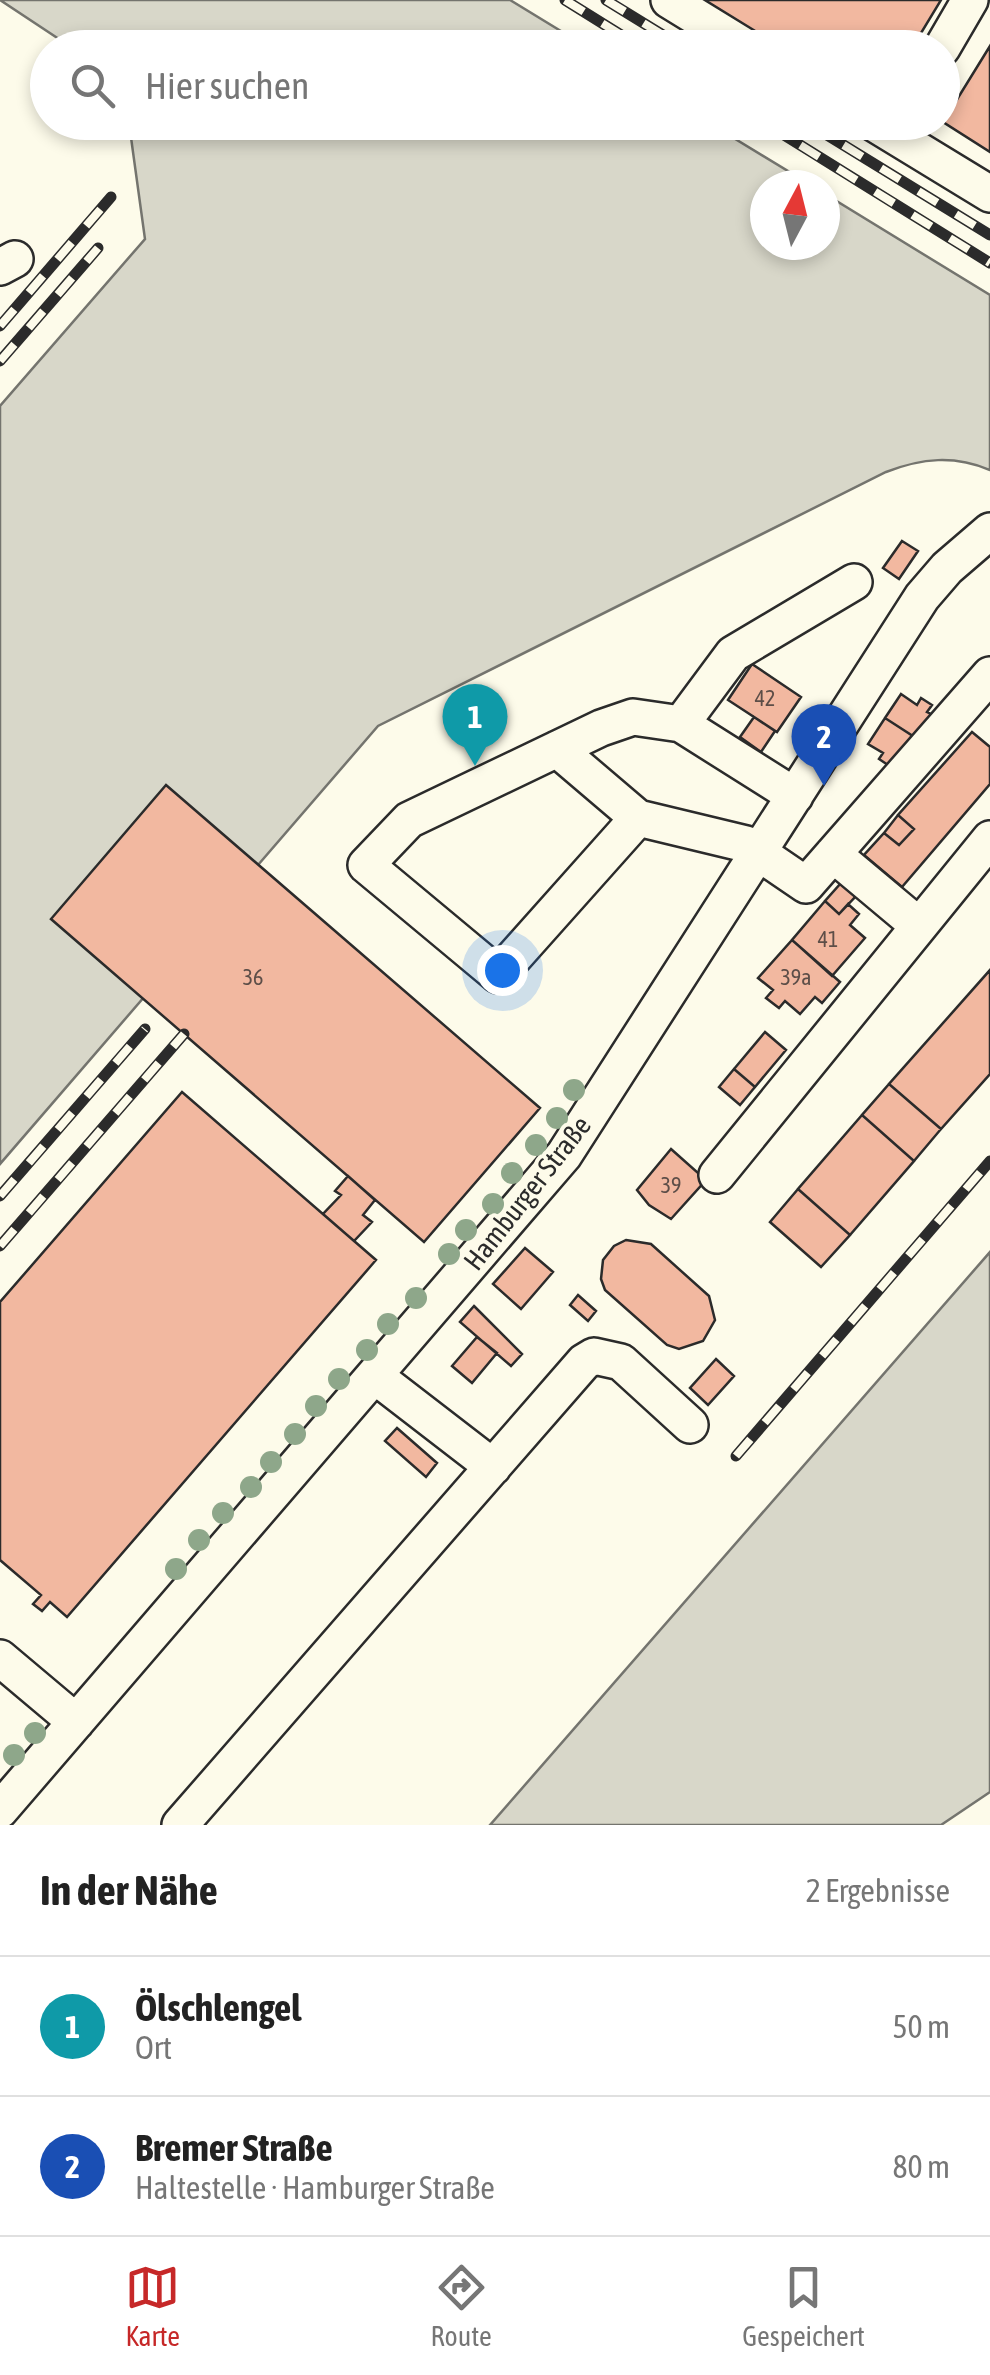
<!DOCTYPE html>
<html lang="de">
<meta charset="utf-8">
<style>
:root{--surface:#fff;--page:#f2f2f2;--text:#222;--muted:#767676;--line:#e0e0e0;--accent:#c62828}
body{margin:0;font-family:"Asap Condensed",sans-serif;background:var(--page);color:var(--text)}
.compass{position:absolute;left:750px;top:170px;width:90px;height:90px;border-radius:50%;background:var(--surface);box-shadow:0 5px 15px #0003;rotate:7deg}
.you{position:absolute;left:502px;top:970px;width:35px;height:35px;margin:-25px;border:8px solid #fff;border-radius:50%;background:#1a73e8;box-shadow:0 0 0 15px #1a73e833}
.badge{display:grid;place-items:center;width:65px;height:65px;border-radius:50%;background:var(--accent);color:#fff;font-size:32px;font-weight:700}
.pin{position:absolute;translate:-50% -82px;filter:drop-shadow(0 2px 5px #0008)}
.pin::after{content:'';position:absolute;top:52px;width:35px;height:30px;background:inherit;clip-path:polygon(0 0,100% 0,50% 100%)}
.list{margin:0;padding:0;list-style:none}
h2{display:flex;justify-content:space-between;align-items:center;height:130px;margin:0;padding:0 40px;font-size:42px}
h2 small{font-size:32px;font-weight:400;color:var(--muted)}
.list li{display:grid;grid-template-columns:65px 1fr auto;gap:30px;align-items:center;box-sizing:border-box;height:140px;padding:0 40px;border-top:2px solid var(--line)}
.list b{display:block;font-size:38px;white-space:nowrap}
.list p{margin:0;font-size:32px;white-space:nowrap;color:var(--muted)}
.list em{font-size:32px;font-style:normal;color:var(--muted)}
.icon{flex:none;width:55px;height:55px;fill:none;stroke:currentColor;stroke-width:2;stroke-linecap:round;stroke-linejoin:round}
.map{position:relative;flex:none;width:990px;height:1825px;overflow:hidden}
.search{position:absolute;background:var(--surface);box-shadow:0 5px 15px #0003;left:30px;right:30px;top:30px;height:110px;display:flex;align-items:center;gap:25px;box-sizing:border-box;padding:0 35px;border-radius:55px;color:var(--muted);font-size:38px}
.sheet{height:410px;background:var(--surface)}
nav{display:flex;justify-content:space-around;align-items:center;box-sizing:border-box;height:140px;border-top:2px solid var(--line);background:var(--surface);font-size:28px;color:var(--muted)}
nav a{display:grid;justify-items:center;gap:5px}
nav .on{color:var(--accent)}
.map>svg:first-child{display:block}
.water{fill:#d8d7c9;stroke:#74746e;stroke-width:2.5}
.building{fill:#f2b8a0;stroke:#2b2b2b;stroke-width:2.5}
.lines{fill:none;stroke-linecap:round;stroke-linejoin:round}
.minor-casing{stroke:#2b2b2b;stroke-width:40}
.minor{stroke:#fdfbea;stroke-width:35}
.rail-casing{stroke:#2b2b2b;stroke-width:11}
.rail{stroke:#fdfbea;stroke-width:8;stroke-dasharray:22;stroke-linecap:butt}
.tree{fill:#8ea78a}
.labels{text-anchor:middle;stroke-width:8;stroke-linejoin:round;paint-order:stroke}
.number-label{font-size:22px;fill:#5d4e48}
.street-label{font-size:28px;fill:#2b2b2b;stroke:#fdfbea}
</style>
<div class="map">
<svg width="990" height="1825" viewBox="0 0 990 1825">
<rect width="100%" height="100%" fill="#fdfbea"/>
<path class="water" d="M0,0H510L587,47H71Z
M129,123H709L811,185H765V245H825V194L990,295V470C954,455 922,458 886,472L378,726L0,1164V406L145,239Z
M990,1252V1792L941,1825H490Z"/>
<path class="building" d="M703,0H941L912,48H779Z
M990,46V152L943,122Z
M902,541L918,551L899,579L883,568Z
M752,664L801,697L777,732L728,700Z
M901,694L917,705L921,698L932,705L927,712L935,716L919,740L885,718Z
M754,717L775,731L761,752L740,737Z
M885,718L919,740L891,767L879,759L883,753L868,744Z
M972,732L990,747V784L902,887L864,855L884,833L899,845L914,829L898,815Z
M166,785L540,1108L424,1242L51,919Z
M898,815L914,829L899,845L884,833Z
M841,883L856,896L839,914L825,901Z
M825,901L839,914L848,904L859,914L850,925L865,938L832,976L792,940Z
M792,940L840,982L822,1003L815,997L800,1014L785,1001L779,1008L766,998L773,990L758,978Z
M990,970V1074L941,1129L889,1084Z
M765,1032L786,1050L755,1087L734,1069Z
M734,1069L755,1087L740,1105L719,1087Z
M889,1084L941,1129L914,1161L862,1115Z
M182,1092L376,1260L67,1617L50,1602L42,1611L33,1604L41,1595L0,1560V1302Z
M862,1115L914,1161L850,1235L798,1189Z
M671,1149L706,1180L671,1219L649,1205L637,1190Z
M348,1176L375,1200L363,1215L372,1222L354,1241L323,1214L341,1195L335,1191Z
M798,1189L850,1235L821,1267L770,1222Z
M626,1240L651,1244L709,1296L715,1320L703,1341L679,1349L667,1345L605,1290L601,1279L603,1260L614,1246Z
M525,1248L553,1272L521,1309L493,1284Z
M578,1295L596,1311L588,1321L570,1305Z
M474,1306L522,1354L511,1366L460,1322Z
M477,1337L497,1353L472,1383L452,1366Z
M716,1359L734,1376L708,1405L690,1388Z
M397,1428L437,1463L426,1477L385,1441Z"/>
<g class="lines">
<g class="minor-casing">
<path id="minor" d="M669,0L747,48
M942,48L970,0
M872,122L990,194
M0,267L15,259
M681,724L633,717L601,728L409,820L366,865L498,975L638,818L746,844L806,885L990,675
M557,749L638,818
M795,796L681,724L733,654L854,582
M833,854L919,926
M717,1175L990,839
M375,1376L493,1467
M0,1658L76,1722
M0,1810L564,1155L922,597L947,568L990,531
M180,1825L584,1362L594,1356L621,1362L690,1425"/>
</g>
<use href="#minor" class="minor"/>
<g class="rail-casing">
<path id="rail" d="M565,0L642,48
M606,0L684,48
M763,122L990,263
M806,122L990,235
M0,326L111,197
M0,361L98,248
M0,1196L145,1029
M0,1246L184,1034
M736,1456L990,1161"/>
</g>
<use href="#rail" class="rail"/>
</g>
<g class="tree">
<circle cx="574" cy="1090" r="11"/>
<circle cx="557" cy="1118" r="11"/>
<circle cx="536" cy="1145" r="11"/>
<circle cx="512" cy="1173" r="11"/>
<circle cx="493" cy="1204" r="11"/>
<circle cx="466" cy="1230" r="11"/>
<circle cx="449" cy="1254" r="11"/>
<circle cx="416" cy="1298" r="11"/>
<circle cx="388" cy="1324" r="11"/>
<circle cx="367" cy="1350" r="11"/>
<circle cx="339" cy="1379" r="11"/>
<circle cx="316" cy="1406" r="11"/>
<circle cx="295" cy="1434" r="11"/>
<circle cx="271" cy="1462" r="11"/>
<circle cx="251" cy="1487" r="11"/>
<circle cx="223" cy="1513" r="11"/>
<circle cx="199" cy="1540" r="11"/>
<circle cx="176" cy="1569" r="11"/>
<circle cx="35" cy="1733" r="11"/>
<circle cx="14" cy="1755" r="11"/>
</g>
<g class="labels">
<g class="number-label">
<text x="765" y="706">42</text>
<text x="828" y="947">41</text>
<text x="253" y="985">36</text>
<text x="796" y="985">39a</text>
<text x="671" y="1193">39</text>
</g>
<g class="street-label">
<text transform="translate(527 1193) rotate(-52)" y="10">Hamburger Straße</text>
</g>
</g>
</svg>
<svg class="compass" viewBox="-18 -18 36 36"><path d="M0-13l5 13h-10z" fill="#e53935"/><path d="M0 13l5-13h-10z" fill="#767676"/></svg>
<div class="you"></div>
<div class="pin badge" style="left:475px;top:766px;background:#0f9aa8">1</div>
<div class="pin badge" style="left:824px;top:786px;background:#1a4fb4">2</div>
<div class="search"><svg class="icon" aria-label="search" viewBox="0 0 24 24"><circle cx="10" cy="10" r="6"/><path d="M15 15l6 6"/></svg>Hier suchen</div>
</div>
<section class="sheet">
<h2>In der Nähe<small>2 Ergebnisse</small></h2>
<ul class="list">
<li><span class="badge" style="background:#0f9aa8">1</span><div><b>Ölschlengel</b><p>Ort</p></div><em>50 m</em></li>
<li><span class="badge" style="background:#1a4fb4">2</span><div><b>Bremer Straße</b><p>Haltestelle · Hamburger Straße</p></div><em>80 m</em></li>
</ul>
</section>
<nav>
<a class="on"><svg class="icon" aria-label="map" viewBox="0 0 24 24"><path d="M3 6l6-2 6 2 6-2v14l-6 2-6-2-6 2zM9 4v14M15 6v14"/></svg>Karte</a>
<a><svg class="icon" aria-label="directions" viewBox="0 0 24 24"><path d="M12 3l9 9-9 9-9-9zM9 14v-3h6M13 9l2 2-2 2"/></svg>Route</a>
<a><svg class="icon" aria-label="saved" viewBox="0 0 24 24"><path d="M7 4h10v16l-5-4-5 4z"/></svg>Gespeichert</a>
</nav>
